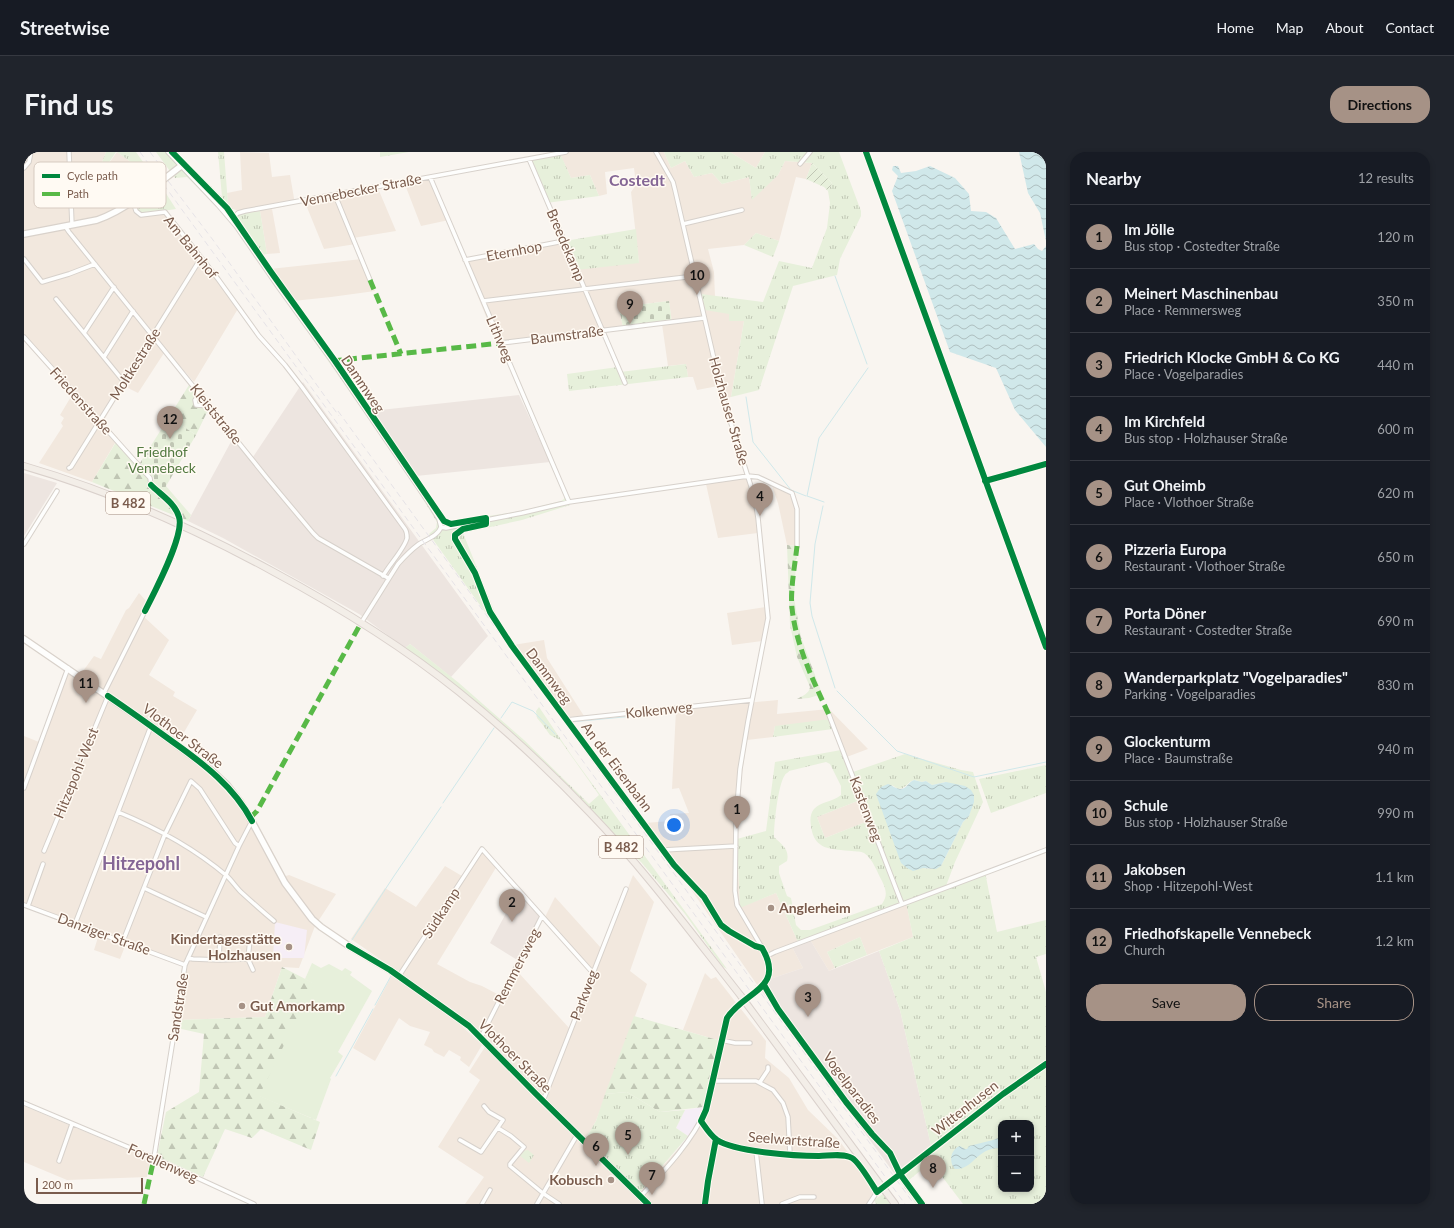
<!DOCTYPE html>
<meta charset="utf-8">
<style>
:root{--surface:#171b24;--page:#20242c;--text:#f1f3f6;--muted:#9ea1a6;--line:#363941;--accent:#a69286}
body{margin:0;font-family:Lato,sans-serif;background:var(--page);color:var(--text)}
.controls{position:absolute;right:12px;bottom:12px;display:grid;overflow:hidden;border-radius:8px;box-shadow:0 2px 6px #0003}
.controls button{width:36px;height:36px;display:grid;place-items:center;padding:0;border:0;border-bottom:1px solid var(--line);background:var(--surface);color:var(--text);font:20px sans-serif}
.scale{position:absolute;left:12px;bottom:10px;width:107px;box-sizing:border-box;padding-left:4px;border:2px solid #7a5c4d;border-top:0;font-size:11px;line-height:14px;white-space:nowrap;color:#7a5c4d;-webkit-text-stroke:3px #fffaf3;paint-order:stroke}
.you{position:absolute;left:650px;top:673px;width:14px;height:14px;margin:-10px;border:3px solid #fff;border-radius:50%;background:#1a73e8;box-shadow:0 0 0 6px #1a73e833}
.badge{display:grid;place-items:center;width:26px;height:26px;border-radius:50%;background:var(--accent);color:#111;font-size:13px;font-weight:700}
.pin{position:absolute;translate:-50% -33px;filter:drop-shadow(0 1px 2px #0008)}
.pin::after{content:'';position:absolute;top:21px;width:14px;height:12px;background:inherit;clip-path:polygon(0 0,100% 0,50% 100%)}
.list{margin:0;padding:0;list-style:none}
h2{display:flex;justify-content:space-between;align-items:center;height:52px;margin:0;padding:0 16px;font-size:17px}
h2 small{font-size:13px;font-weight:400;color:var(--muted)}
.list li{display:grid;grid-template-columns:26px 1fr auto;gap:12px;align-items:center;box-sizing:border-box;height:64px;padding:0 16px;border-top:1px solid var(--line)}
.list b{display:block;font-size:15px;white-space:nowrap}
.list p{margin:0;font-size:13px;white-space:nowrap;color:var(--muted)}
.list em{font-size:13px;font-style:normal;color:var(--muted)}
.actions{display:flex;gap:8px;padding:12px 16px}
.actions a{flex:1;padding:9px 0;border:1px solid var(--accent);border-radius:16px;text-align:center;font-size:14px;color:var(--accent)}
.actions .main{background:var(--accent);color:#111}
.map{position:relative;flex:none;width:1022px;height:1052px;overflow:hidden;border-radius:16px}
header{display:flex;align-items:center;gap:24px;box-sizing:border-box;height:56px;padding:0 20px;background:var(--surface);border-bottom:1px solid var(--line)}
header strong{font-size:19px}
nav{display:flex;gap:22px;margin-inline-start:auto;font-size:14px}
.intro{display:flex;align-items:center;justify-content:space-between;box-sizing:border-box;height:96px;padding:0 24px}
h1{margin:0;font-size:28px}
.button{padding:10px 18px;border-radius:16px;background:var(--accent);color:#111;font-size:14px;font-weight:700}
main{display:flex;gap:24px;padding:0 24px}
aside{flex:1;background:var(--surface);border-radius:16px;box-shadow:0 2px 6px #0003}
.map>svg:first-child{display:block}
.residential{fill:#f2e8de}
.industrial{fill:#ede5e0}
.education{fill:#f6eef6}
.grass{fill:url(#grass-tufts);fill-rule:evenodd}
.forest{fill:url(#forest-firs)}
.cemetery{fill:url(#cemetery-stones)}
.garden{fill:url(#garden-furrows)}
.pitch{fill:#e7f0db}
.water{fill:url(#water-waves)}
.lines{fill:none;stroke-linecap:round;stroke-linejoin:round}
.stream{stroke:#d0e8ea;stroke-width:1}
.street-casing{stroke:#d7d1cb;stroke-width:5.5}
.secondary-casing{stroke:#d9d2cb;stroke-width:8}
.primary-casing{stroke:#dad1cc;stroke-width:8}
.street{stroke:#fefefd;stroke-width:3.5}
.secondary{stroke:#fefefd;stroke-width:5.5}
.primary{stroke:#f3eee8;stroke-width:6}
.rail{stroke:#e6e3e7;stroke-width:1;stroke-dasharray:6 4;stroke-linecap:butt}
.primary-bridge-casing{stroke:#dad1cc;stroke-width:8;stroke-linecap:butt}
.primary-bridge{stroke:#f3eee8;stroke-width:6}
.quiet{stroke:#58b947;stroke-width:5;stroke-dasharray:10 5;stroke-linecap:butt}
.cycleway-casing{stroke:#fffaf3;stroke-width:8}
.cycleway{stroke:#00873e;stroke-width:6}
.poi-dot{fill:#a69286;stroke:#fffaf3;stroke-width:1.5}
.labels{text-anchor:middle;stroke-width:3;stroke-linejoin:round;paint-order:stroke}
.shield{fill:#fffaf3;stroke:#a28b7f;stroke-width:1}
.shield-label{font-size:13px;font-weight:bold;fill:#7a5c4d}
.street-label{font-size:14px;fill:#7a5c4d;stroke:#fffaf3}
.park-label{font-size:14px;fill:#537a41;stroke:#fffaf3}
.poi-label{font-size:14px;font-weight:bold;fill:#7a5c4d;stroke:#fffaf3;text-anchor:start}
.quarter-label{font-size:16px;font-weight:bold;fill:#846695;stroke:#fffaf3}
.district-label{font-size:18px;font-weight:bold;fill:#846695;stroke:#fffaf3}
.key{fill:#fffaf3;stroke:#d7cbc1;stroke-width:1}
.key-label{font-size:11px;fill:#7a5c4d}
</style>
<header>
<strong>Streetwise</strong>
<nav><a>Home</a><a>Map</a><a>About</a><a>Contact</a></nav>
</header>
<div class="intro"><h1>Find us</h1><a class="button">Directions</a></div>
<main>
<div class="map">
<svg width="1022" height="1052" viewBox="0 0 1022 1052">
<defs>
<pattern id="grass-tufts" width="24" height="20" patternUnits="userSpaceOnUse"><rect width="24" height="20" fill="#e7f0db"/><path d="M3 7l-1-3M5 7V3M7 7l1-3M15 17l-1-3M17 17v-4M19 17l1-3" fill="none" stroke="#c0c6b4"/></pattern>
<pattern id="forest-firs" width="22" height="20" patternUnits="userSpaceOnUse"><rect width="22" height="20" fill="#e7f0db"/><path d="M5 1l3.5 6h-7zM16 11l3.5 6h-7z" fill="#c0c6b4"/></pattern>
<pattern id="cemetery-stones" width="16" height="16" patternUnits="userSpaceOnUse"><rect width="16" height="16" fill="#e7f0db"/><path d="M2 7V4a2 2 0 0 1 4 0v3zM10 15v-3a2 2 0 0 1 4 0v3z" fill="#c0c6b4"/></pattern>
<pattern id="garden-furrows" width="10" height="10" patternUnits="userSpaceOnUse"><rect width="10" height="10" fill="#e7f0db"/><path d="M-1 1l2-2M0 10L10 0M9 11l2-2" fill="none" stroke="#c0c6b4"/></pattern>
<pattern id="water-waves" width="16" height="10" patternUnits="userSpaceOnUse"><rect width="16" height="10" fill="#d0e8ea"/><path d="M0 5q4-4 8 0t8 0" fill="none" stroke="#aebfc0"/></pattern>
</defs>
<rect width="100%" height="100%" fill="#f9f5f0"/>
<path class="residential" d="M0,0H82L77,13V22L93,0L119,19L124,17L136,32L129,38L134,45L129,49L124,42L118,62L142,57L215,155L170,230L142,198L114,241L100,234L79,270L94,286L68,330L15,311L39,274L37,271L40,266L36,263L48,243L0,189Z
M216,0L245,1L248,25L266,23L271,52L248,57L256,101L243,102L236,59L216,62L215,59L209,57L204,52L203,41L218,38Z
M532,0H640L647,16L661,9L670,25L688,21L698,32L725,25L728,47L754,23L761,9L788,11L782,27L772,25L755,89L732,81L720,93L684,97L690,120L691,145L677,142L705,162V169H720L707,245L698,247L694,234L673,238L669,225H664L662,212L644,214L638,172L648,171L645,149L595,155L599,176L474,194L439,108L541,89L615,111L607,40L612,33L610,16L581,20L583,42L575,44L566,23L547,26L536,2Z
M706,0H741L732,16Z
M407,25L425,68L397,74L380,30Z
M353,34L372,79L329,86L332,92L300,97L280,48Z
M338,107L351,139L307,145L269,149L246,117Z
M722,326L729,348L734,381L694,386L682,332Z
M748,334L769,342L772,348L773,394L763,393L754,351Z
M115,441L124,451L118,463L145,488L125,523L151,540L149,544L173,558L152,594L186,619L212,648L231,678L255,726L265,723L312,742L291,774L275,816L258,815L241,865L154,868L162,814L157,810L103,789L96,807L70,798L76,779L0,751V584L15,590L39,522L50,523L54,526L70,504L77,507L102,458L105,456Z
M742,455L743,466L738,489L708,493L703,461Z
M520,488L523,506L560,564L542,565L489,493Z
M754,548L753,562L805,557L844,597L820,606L809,577L751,574L749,585L723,588L716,634L713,687L716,755L752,741L774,790L767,793L779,816L746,827L741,834L736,837L621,671L646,669V662L665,661L655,636L648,637L652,558Z
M836,648L844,669L801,686L793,665Z
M456,697L473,714L413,812L446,830L458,834L477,844L459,879L456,880L430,858L327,787L361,736L392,755L421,714L438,724Z
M609,723L630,750L606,819L623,832L572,969L562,986L524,949L523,945Z
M531,745L577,796L569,818L521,765Z
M882,749L889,785L843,803L836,785L803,800L811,816L805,819L785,786Z
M493,819L546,877L520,945L460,883Z
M681,821L687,827L692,825L742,889L741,906L765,926L784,958L813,986L853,1038L845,1047L844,1052H441L460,1025L414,995L456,928L445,920L461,895L558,993L612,1044L662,988L673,971L679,955L697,889L659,878Z
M368,823L426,863L458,893L445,915L436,908L437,905L425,898L420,905L410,900L408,897L400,893L406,880L386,874L375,866L351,909L329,896Z
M0,954L126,1007L123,1025L43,1028L0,1010Z"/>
<path class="industrial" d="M279,230L464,484L427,525L386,492L381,496L335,462L199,386L164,369L209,286L227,308Z
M495,243L526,310L392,324L347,259Z
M0,321L33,331L0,384Z
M494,739L516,764L495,809L466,791Z
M785,786L805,819L855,799L876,858L908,998L875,1028L736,837L741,834L746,827L779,816L767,793Z"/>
<path class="education" d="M251,770L283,778L280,806H249Z
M679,955L673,972L664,984L652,976L661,958Z"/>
<path class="grass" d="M82,0H92L78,21L77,22V13Z
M93,0H112L124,17L119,19Z
M132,0H153L198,45L194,0H200L204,52L209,57L202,64L236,59L243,102L238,103L268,148L312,207L422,367L427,369L438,368L497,359L537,349L540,347L541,342L546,353L498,368L439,381L470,458L489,493L481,488L405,382L412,376L413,370L386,326L209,73L193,54L163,25L151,26Z
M356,0H385L356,5Z
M640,0H706L732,16L741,0H815L837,59V64L816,107L813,123L769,134L735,238L707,245L720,169H705V162L681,158L677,142L739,150L755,109L788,116L803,76L806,51L804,39L808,31L788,11L761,9L754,23L728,48L725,25L698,32L688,21L670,25L661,9L647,16Z
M536,1L547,26L566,23L575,44L522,51L503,8Z
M136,32L152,57L118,62L112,59L111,51L115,48L122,55L139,45L133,34Z
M612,77L615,111L552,118L541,89Z
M732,81L755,89L749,105L720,93Z
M662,212L664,225L545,239L543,222L594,215L596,220Z
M386,492L435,531L500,588L565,652L575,643L536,588L526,583L518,572L513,566L512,559L515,555L548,604L703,817L698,814L661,762L617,710L432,536L381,496Z
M806,567L809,577L749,585L751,574Z
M817,598L826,621L881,602L937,618L949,620L959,650L931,710L922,734L961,720L973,780L1022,768V802L1012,805L1022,840V1052H939L907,1010L885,1028L903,1052H892L875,1028L908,998L876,858L855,799L889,785L882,750L774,790L752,741L716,756L713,687L742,679L751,610ZM802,610L806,612L817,634V643C809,650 797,649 790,657C786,662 786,668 787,674C790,699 808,697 828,699C832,700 837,699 840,701C849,707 853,720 858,729C862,738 864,743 858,752L786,778H777L772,773L767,746L763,744L755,721V714L763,709C766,697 757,692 750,685C750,672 754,632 761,623C761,622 765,620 765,619ZM890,628L898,630L902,629L908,633L922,630L947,657L945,664L939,670L917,714L907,717L899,716L868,633L874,637C883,636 883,630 890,628ZM836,648L844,669L801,686L793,665ZM977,971H1007V1037H977Z
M1022,613V641L967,661L955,627Z
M836,785L843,803L811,816L803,800Z
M603,940L636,960L661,958L652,976L664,984L616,1040L562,986L572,969L581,942Z
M504,998L510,1003L505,1011L495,1003L498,999Z"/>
<path class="forest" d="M165,233L185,256L172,283L145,265Z
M92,290L138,340L142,334L167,363L164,369L68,330Z
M763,393L773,394L770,446L777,485L798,542L785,546L773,547C778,544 785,542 786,535L773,505L766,473Z
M258,815L291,832L236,944L296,970L287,998L237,977L228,986L201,977L179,1025L133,1004L142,960L175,940L180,882L153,876L154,868L241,865Z
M610,864L697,889L679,955L636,960L603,940L581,942Z
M859,1042L866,1052H852L850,1048Z"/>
<path class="cemetery" d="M645,149L648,171L599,176L595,155Z
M145,265L172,283L138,341L129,331L130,326L116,311Z"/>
<path class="garden" d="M788,11L808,31L804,39L800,35L782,27Z"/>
<path class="pitch" d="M288,811L297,816L305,812L318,819L321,816L328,820L326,823L348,839L314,900L319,904L306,926L307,927L292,968L235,944L290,832L281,827Z"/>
<path class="water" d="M995,0H1022V89L1016,61L1004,41Z
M869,14H874L877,21L892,19L906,14L931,26L945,42L947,59L962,60L972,66L991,97L1010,92L1014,97L1018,99L1022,94V295L991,258L972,216L926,200L868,39L874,24L868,18Z
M890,628L898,630L902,629L908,633L922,630L941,634L947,638L950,643V650L945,664L939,670L917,714L912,717L899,716L889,719L883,716L877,711L852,642L857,635L864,632C868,633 872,637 876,637C883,637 884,630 890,628Z
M977,985V996C952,995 950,1018 931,1017C924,1010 927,997 936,994L941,997H943L945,994L969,988Z"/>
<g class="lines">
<path class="stream" d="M811,124L843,212
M722,245L729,290L767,338L782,344
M800,350L783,344L795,286L844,216
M799,354L791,392L786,451L788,464L811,536
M813,539L873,599L950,625L1022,610
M477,566L488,550L509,559L531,582
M547,570L631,562
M419,651L470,576
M328,788L370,724L417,655
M351,853L367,824
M312,924L349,857"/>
<g class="street-casing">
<path id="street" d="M45,0L48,73
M144,0L194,53L212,74L255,136L308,209L405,351L415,367L417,375
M842,0L1022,495
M505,7L601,231
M776,12L786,0
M0,16L5,10L7,0
M406,25L545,350
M311,43L346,128
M109,49L112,59L117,63L141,60L194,127L235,184L261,213L278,235L381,377C383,380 383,382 383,386C381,396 365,413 359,424
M207,67L214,61L221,59L542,0
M659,72L718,58
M41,74L45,80L243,326L289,381L294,386L364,426
M0,107L18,130L45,122L71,112
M441,108L540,89
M90,135L60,181L100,230
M32,147L60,181
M459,149L671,124
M0,185L126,326L127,333
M477,191L680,166
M80,205L109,159
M179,245L173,246L171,248L172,253L186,254
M45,316L47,315L177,106
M961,329L1022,312
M417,375L422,376L498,361L545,350L724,324L734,325L768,341L773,357V394
M0,392L33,339
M337,471L374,412C381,404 387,398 395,392C403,387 414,384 417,375
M488,494L650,713L680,745L697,773L705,779L731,794L738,796
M80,541L121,459
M805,563L878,752
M542,568L728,548
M0,636L44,516
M94,660C133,676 171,697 203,724C208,729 212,735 217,740C228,750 239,760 250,769
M639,698L712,694
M20,699L84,544
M120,736L182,765
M0,753L161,813
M4,754L19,712
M51,772L127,574
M99,789L141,682L167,629L176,637L211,691L215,694
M743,804L751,800L1022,698
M164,806L169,807L195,808L196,785
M224,807L229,818
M195,808L224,807L226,787
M375,824L458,697L569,821
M740,833L754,857L822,950L848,982L866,1001L876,1022L898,1052
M457,885L518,764
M697,888L711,891H726
M688,929H732L749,938L759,951L764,965L766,1002
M736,930L744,918V915
M519,949L602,737
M0,951L130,1006L230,1052
M677,969C682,976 686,983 693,988C701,993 710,994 719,996C753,1003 788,1004 823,1004L830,1008L853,1040
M474,976L487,984L500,995L486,1012V1014L520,1042L535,1052
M436,988L457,1000L479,968L465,960L460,954
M732,999L738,1052
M130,1006L161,813L215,694L228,669
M35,1009L48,972
M616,1045C640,1019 667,991 682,958L703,866C717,843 755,838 743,804L713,753L711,739L712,667L716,617L724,569L744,466L734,366L731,347L699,246L651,38L649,30L632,0
M458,1052L466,1038
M513,1052L553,983
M681,1052L684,1029L692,987
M758,1052L776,1045H790
M845,1052L853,1040L979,942L1022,912"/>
</g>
<g class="secondary-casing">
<path id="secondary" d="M0,82L73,68C100,59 134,32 157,14
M0,487L127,574L188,619L203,633L217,651L226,666L261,731L288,767L297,775L325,794L366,818L445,874L512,942L624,1052"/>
</g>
<g class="primary-casing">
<path id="primary" d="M0,314C86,339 169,376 248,419C313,454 377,493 435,540C481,577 525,618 566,661C621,718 668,782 717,844
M722,851L855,1031
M862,1040L871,1052"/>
</g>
<use href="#street" class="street"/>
<use href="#secondary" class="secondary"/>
<use href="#primary" class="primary"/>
<path class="rail" d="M116,0L881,1052
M126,0L138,16
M132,13L189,88L315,264
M314,259L890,1052"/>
<g class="primary-bridge-casing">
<path id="primary-bridge" d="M717,844L722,851
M855,1031L862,1040"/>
</g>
<use href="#primary-bridge" class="primary-bridge"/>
<path class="quiet" d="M346,128L377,202
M308,209L477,191
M773,394C771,413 766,438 768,456C772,494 789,528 805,563
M226,666L233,659L337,471
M120,1052L130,1006"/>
<g class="cycleway-casing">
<path id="cycleway" d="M148,0L203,56L247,120L311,209L420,369L427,372L462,366V372L439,377L431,383V387L451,421L466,460L488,494L650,713L680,745L697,773L705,779L731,794L738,796C762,837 720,839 703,866L682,958L677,969C682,976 686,983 693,988C711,1000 772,1004 795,1004C804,1004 819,1001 828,1006C835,1010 848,1032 853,1040L979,942L1022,912
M842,0L1022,495
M961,329L1022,312
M121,459C130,441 161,383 155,365C151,351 137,343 127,333
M84,544C106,559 127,574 149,590C180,612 210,635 228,669
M325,794L366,818L445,874L512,942L624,1052
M740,833L754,857L822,950L848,982L866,1001L876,1022L898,1052
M681,1052L684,1029L692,987"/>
</g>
<use href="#cycleway" class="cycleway"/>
</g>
<g class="poi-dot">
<circle cx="747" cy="756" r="4"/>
<circle cx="265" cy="795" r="4"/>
<circle cx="218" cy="854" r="4"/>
<circle cx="587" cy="1028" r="4"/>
</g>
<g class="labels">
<g class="shield">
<rect x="82" y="340" width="44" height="22" rx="3"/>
<rect x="575" y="684" width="44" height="22" rx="3"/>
</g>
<g class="shield-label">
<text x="104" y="356">B 482</text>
<text x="597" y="700">B 482</text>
</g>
<g class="street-label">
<text transform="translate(337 38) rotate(-11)" y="5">Vennebecker Straße</text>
<text transform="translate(542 93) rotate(67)" y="5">Breedekamp</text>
<text transform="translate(167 95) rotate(51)" y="5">Am Bahnhof</text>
<text transform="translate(490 99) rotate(-11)" y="5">Eternhop</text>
<text transform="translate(543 183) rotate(-7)" y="5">Baumstraße</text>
<text transform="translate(476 187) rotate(67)" y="5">Lithweg</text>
<text transform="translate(111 212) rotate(-58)" y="5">Moltkestraße</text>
<text transform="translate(339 232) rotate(56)" y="5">Dammweg</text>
<text transform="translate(57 249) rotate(48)" y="5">Friedenstraße</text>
<text transform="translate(705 259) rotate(74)" y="5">Holzhauser Straße</text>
<text transform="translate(192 262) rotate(51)" y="5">Kleiststraße</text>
<text transform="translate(525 524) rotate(53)" y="5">Dammweg</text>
<text transform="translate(635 558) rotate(-6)" y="5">Kolkenweg</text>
<text transform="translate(159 584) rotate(37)" y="5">Vlothoer Straße</text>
<text transform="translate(593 615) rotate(53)" y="5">An der Eisenbahn</text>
<text transform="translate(52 621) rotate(-68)" y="5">Hitzepohl-West</text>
<text transform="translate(842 657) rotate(69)" y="5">Kastenweg</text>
<text transform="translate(417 761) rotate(-57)" y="5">Südkamp</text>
<text transform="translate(80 782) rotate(20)" y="5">Danziger Straße</text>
<text transform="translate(493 814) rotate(-63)" y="5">Remmersweg</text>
<text transform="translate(560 843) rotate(-69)" y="5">Parkweg</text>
<text transform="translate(154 855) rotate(-81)" y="5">Sandstraße</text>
<text transform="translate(491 904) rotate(45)" y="5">Vlothoer Straße</text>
<text transform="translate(828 936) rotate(53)" y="5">Vogelparadies</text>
<text transform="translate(941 956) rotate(-38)" y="5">Wittenhusen</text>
<text transform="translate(770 988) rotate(4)" y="5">Seelwartstraße</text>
<text transform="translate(139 1011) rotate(24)" y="5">Forellenweg</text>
</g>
<g class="park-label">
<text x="138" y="305">Friedhof<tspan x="138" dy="16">Vennebeck</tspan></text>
</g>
<g class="poi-label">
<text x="755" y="761">Anglerheim</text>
<text x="257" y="792" text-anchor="end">Kindertagesstätte<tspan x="257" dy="16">Holzhausen</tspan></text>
<text x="226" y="859">Gut Amorkamp</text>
<text x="579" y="1033" text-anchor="end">Kobusch</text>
</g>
<g class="quarter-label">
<text x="613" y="34">Costedt</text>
</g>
<g class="district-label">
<text x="117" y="718">Hitzepohl</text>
</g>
</g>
<rect x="10" y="10" width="132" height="46" rx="6" class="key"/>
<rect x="18" y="22" width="18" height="4" fill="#00873e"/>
<rect x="18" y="40" width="18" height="4" fill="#58b947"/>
<g class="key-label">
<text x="43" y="28">Cycle path</text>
<text x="43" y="46">Path</text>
</g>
</svg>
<div class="controls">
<button>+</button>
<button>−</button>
</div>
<div class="scale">200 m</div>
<div class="you"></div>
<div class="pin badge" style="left:713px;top:677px">1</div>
<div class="pin badge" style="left:488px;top:770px">2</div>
<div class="pin badge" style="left:784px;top:865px">3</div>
<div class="pin badge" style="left:736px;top:364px">4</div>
<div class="pin badge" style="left:604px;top:1003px">5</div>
<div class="pin badge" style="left:572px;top:1014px">6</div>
<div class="pin badge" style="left:628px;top:1043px">7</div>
<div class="pin badge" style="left:909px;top:1036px">8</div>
<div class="pin badge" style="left:606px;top:172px">9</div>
<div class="pin badge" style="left:673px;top:143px">10</div>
<div class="pin badge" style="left:62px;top:551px">11</div>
<div class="pin badge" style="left:146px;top:287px">12</div>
</div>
<aside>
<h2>Nearby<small>12 results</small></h2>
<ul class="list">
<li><span class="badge">1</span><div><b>Im Jölle</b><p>Bus stop · Costedter Straße</p></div><em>120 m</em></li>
<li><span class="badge">2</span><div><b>Meinert Maschinenbau</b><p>Place · Remmersweg</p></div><em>350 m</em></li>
<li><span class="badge">3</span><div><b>Friedrich Klocke GmbH &amp; Co KG</b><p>Place · Vogelparadies</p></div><em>440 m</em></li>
<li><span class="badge">4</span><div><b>Im Kirchfeld</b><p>Bus stop · Holzhauser Straße</p></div><em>600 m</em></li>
<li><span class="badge">5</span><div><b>Gut Oheimb</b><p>Place · Vlothoer Straße</p></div><em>620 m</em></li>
<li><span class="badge">6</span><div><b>Pizzeria Europa</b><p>Restaurant · Vlothoer Straße</p></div><em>650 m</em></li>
<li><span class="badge">7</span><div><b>Porta Döner</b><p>Restaurant · Costedter Straße</p></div><em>690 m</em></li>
<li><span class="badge">8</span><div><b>Wanderparkplatz &quot;Vogelparadies&quot;</b><p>Parking · Vogelparadies</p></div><em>830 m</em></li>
<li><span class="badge">9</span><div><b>Glockenturm</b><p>Place · Baumstraße</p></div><em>940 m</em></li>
<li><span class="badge">10</span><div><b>Schule</b><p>Bus stop · Holzhauser Straße</p></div><em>990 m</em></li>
<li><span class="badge">11</span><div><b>Jakobsen</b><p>Shop · Hitzepohl-West</p></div><em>1.1 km</em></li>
<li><span class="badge">12</span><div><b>Friedhofskapelle Vennebeck</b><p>Church</p></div><em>1.2 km</em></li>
</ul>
<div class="actions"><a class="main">Save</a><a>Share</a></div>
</aside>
</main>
